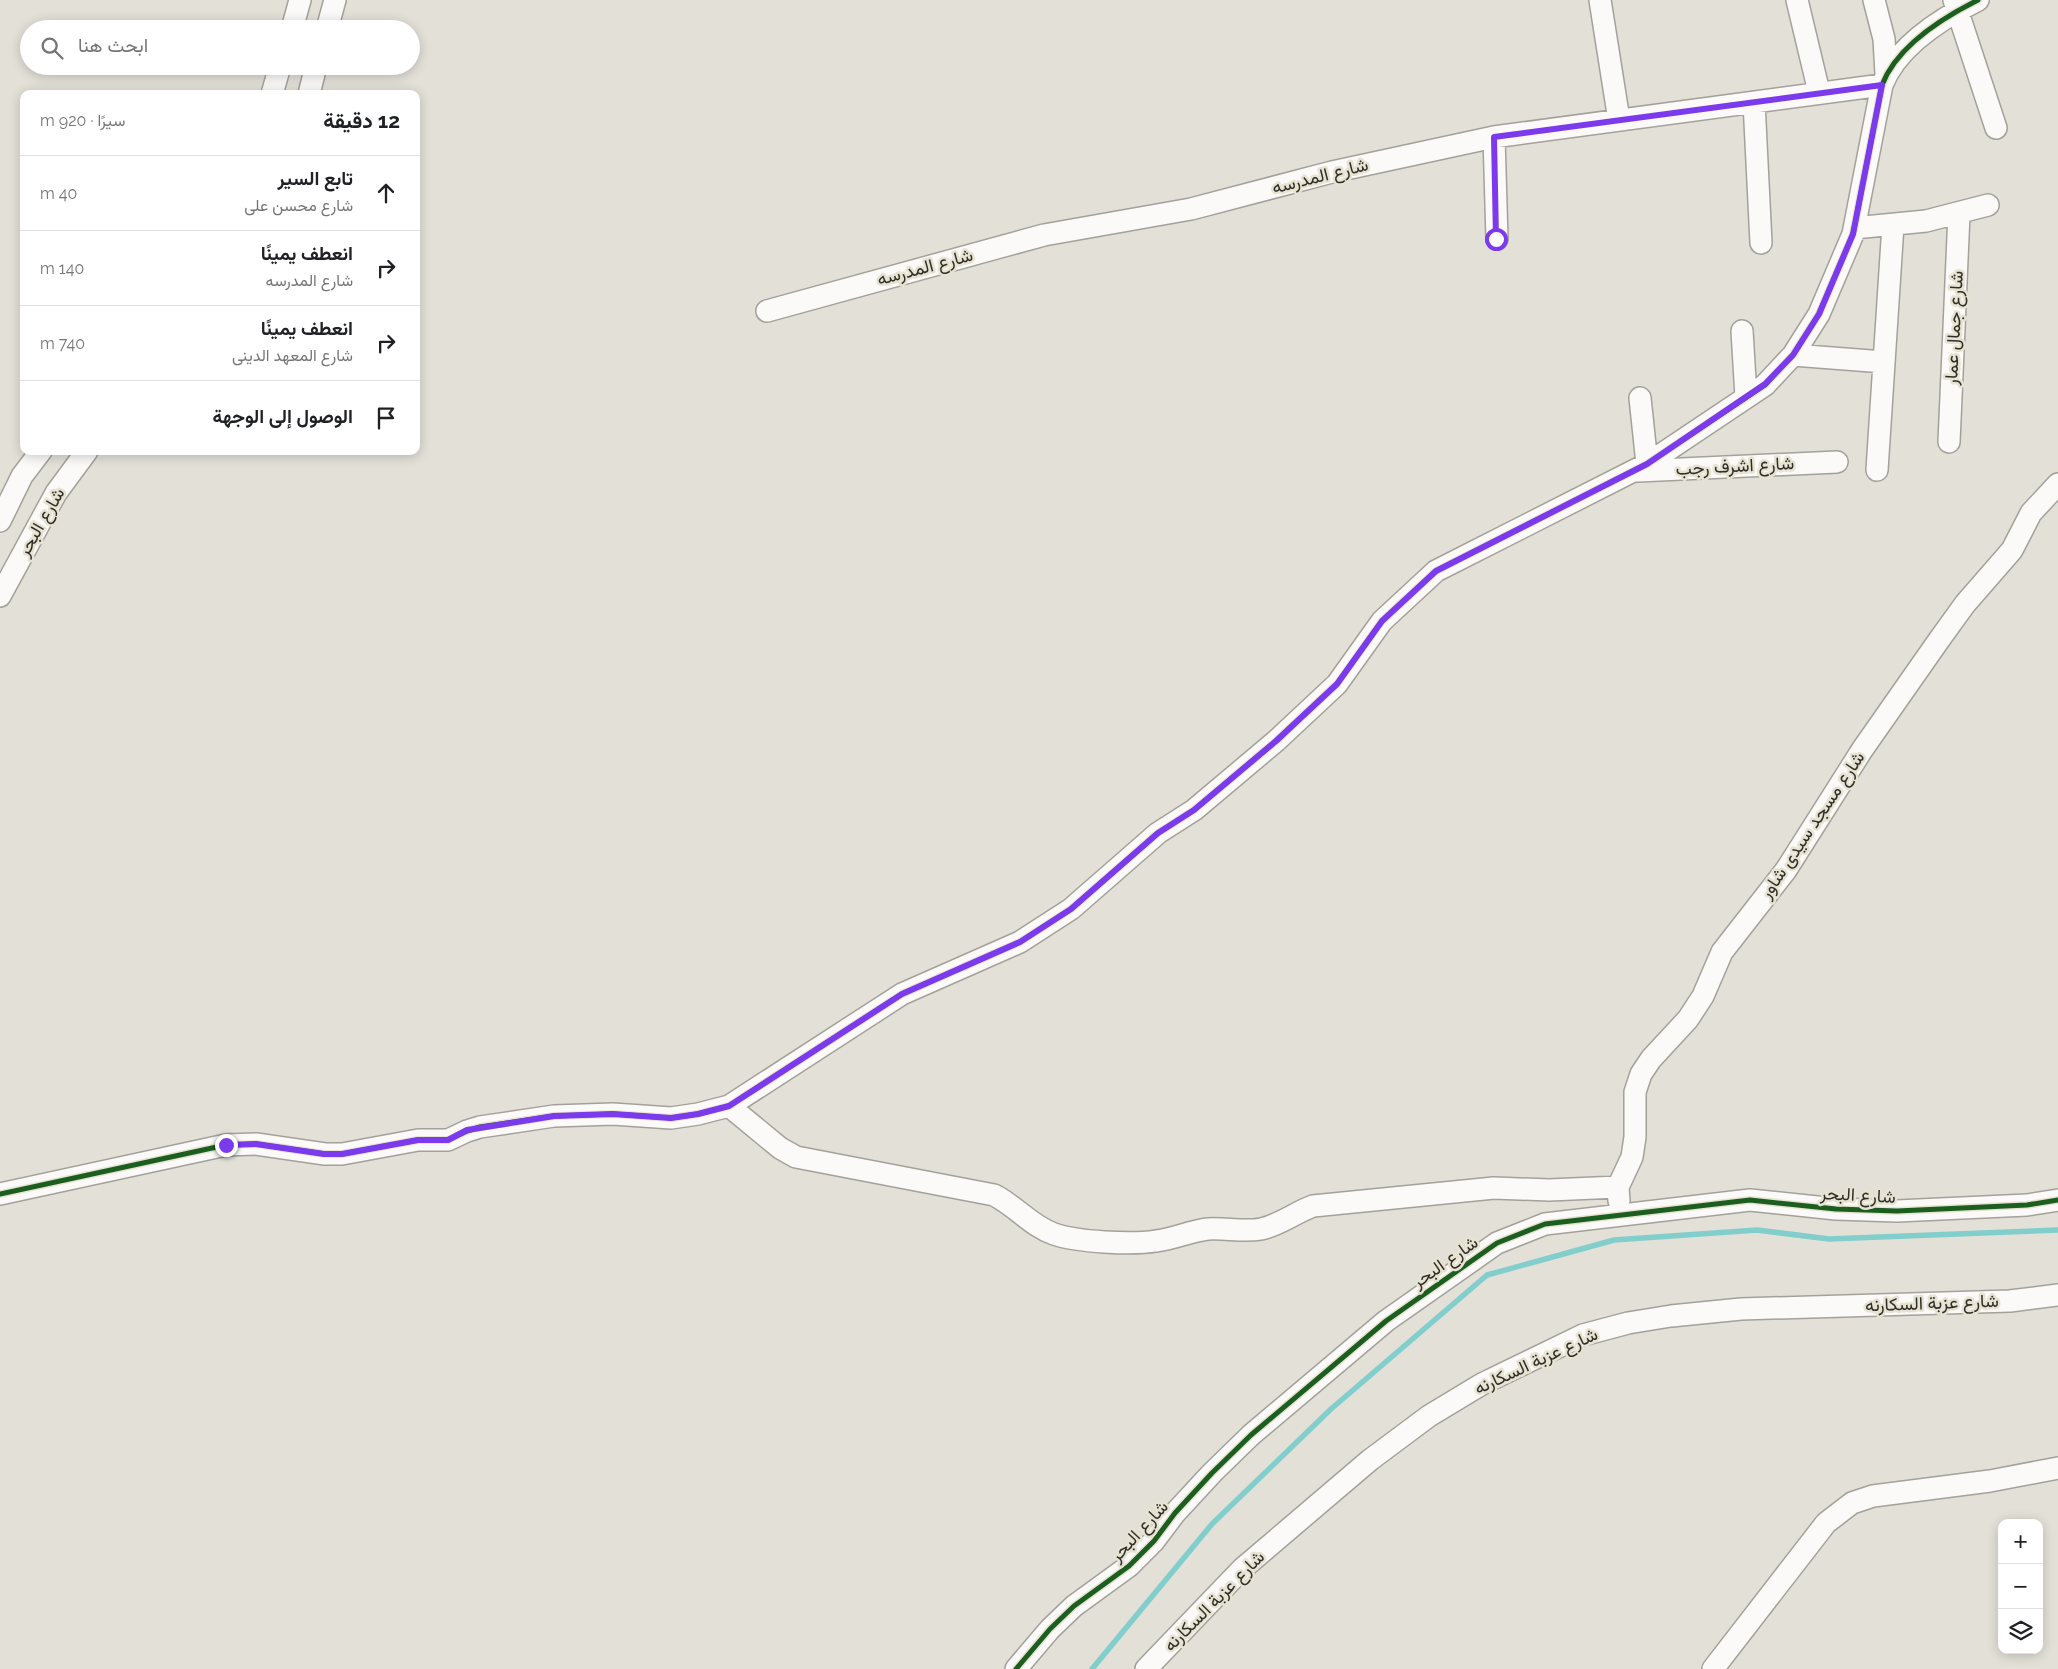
<!DOCTYPE html>
<html lang="ar">
<meta charset="utf-8">
<style>
:root{--surface:#fff;--page:#f2f2f2;--text:#202124;--muted:#757577;--line:#e0e0e0}
body{margin:0;font-family:Raleway,Vazirmatn,sans-serif;background:var(--page);color:var(--text);direction:rtl}
.controls{position:absolute;right:15px;bottom:15px;display:grid;overflow:hidden;border-radius:10px;box-shadow:0 2px 12px #0003}
.controls button{width:45px;height:45px;display:grid;place-items:center;padding:0;border:0;border-bottom:1px solid var(--line);background:var(--surface);color:var(--text);font:25px sans-serif}
.stop{position:absolute;width:15px;height:15px;margin:-11px;border:4px solid #7c3aed;border-radius:50%;background:#fff}
.stop.end{background:#7c3aed;border-color:#fff;box-shadow:0 1px 5px #0008}
.list{margin:0;padding:0;list-style:none}
h2{display:flex;justify-content:space-between;align-items:center;height:65px;margin:0;padding:0 20px;font-size:21px}
h2 small{font-size:16px;font-weight:400;color:var(--muted)}
.list li{display:grid;grid-template-columns:32px 1fr auto;gap:15px;align-items:center;box-sizing:border-box;height:75px;padding:0 20px;border-top:1px solid var(--line)}
.list b{display:block;font-size:19px;white-space:nowrap}
.list p{margin:0;font-size:16px;white-space:nowrap;color:var(--muted)}
.list em{font-size:16px;font-style:normal;color:var(--muted)}
.icon{flex:none;width:28px;height:28px;fill:none;stroke:currentColor;stroke-width:2;stroke-linecap:round;stroke-linejoin:round}
.map{position:relative;flex:none;width:2058px;height:1669px;overflow:hidden;direction:ltr}
.search{position:absolute;background:var(--surface);box-shadow:0 2px 12px #0003;left:20px;top:20px;width:400px;height:55px;display:flex;align-items:center;gap:12px;box-sizing:border-box;padding:0 18px;border-radius:28px;color:var(--muted);font-size:19px}
.panel{position:absolute;background:var(--surface);box-shadow:0 2px 12px #0003;left:20px;top:90px;width:400px;height:365px;border-radius:10px;direction:rtl}
.map>svg:first-child{display:block}
.lines{fill:none;stroke-linecap:round;stroke-linejoin:round}
.stream{stroke:#81cecc;stroke-width:5.5}
.minor-casing{stroke:#a3a19a;stroke-width:24}
.minor{stroke:#fbfaf9;stroke-width:21}
.cycleway-casing{stroke:#e7e3d2;stroke-width:8}
.cycleway{stroke:#1b5e20;stroke-width:5}
.route{stroke:#7c3aed;stroke-width:6}
.labels{text-anchor:middle;stroke-width:5;stroke-linejoin:round;paint-order:stroke}
.street-label{font-size:18px;fill:#2f2d27;stroke:#e7e3d2}
</style>
<div class="map">
<svg width="2058" height="1669" viewBox="0 0 2058 1669">
<rect width="100%" height="100%" fill="#e2e0d7"/>
<g class="lines">
<path class="stream" d="M1092,1669L1212,1524L1331,1409L1487,1275L1614,1240L1757,1230L1829,1239L2058,1230"/>
<g class="minor-casing">
<path id="minor" d="M1600,0L1619,120
M1797,0L1819,92
M1874,0L1884,39L1886,74
M1954,0L1996,128
M292,29L300,0
M327,29L335,0
M272,94L280,66
M309,94L316,66
M1754,102L1761,243
M1494,137L1497,239
M1854,228L1926,221L1988,205
M767,311L1044,235L1191,209L1332,172L1494,137L1882,85
M1742,331L1746,397
M1793,355L1884,362
M1640,398L1647,464
M1949,442L1959,214
M1877,470L1893,225
M1638,471L1837,462
M0,521L22,476L41,451
M0,596L56,493L87,451
M729,1106L780,1148L796,1157L994,1195C1016,1206 1031,1226 1054,1234C1077,1242 1132,1245 1156,1241C1174,1239 1190,1231 1208,1229C1226,1228 1244,1232 1261,1229C1280,1225 1296,1212 1313,1206L1494,1188L1549,1190L1618,1187
M0,1194L226,1145L256,1144L325,1154H342L418,1140H448L467,1131L480,1127L554,1116L613,1114L671,1118L698,1114L729,1106L902,994L1020,942L1071,909L1158,833L1194,810L1276,741L1337,684L1382,621L1436,571L1647,464L1765,385L1793,355L1819,314L1853,234L1882,85C1897,46 1942,18 1978,0
M1619,1201L1618,1187L1632,1157L1635,1137V1092L1641,1074L1651,1059L1688,1019L1703,996L1722,952L1786,870L1862,750L1939,640L1965,604L2012,550L2031,513L2058,484
M1016,1669L1050,1629L1074,1606L1129,1566L1154,1541L1175,1513L1212,1473L1251,1435L1386,1321L1497,1243L1545,1224L1750,1200L1836,1209L1897,1211L2027,1205L2058,1200
M1146,1669L1242,1569L1370,1460L1429,1416L1482,1384L1583,1335L1628,1323L1671,1316L1741,1309L2010,1301L2058,1295
M1713,1669L1826,1523L1852,1503L1873,1496L1990,1481L2058,1468"/>
</g>
<use href="#minor" class="minor"/>
<g class="cycleway-casing">
<path id="cycleway" d="M0,1194L226,1145L256,1144L325,1154H342L418,1140H448L467,1131L480,1127L554,1116L613,1114L671,1118L698,1114L729,1106L902,994L1020,942L1071,909L1158,833L1194,810L1276,741L1337,684L1382,621L1436,571L1647,464L1765,385L1793,355L1819,314L1853,234L1882,85C1897,46 1942,18 1978,0
M1016,1669L1050,1629L1074,1606L1129,1566L1154,1541L1175,1513L1212,1473L1251,1435L1386,1321L1497,1243L1545,1224L1750,1200L1836,1209L1897,1211L2027,1205L2058,1200"/>
</g>
<use href="#cycleway" class="cycleway"/>
</g>
<g class="lines">
<path class="route" d="M226,1145L256,1144L324,1154H342L418,1140H448L467,1130L480,1128L554,1116L613,1114L671,1118L698,1114L729,1106L902,994L1020,942L1071,909L1158,833L1194,810L1276,741L1337,684L1382,621L1436,571L1647,464L1765,384L1793,355L1819,314L1853,234L1882,85L1494,137L1496,239"/>
</g>
<g class="labels">
<g class="street-label">
<text transform="translate(1320 176) rotate(-14)" y="6">شارع المدرسه</text>
<text transform="translate(925 267) rotate(-15)" y="6">شارع المدرسه</text>
<text transform="translate(1954 328) rotate(-87)" y="6">شارع جمال عمار</text>
<text transform="translate(1735 466) rotate(-3)" y="6">شارع اشرف رجب</text>
<text transform="translate(41 522) rotate(-60)" y="6">شارع البحر</text>
<text transform="translate(1812 825) rotate(-56)" y="6">شارع مسجد سيدى شاور</text>
<text transform="translate(1858 1195) rotate(3)" y="6">شارع البحر</text>
<text transform="translate(1445 1262) rotate(-35)" y="6">شارع البحر</text>
<text transform="translate(1932 1303) rotate(-2)" y="6">شارع عزبة السكارنه</text>
<text transform="translate(1536 1361) rotate(-25)" y="6">شارع عزبة السكارنه</text>
<text transform="translate(1139 1531) rotate(-47)" y="6">شارع البحر</text>
<text transform="translate(1214 1601) rotate(-45)" y="6">شارع عزبة السكارنه</text>
</g>
</g>
</svg>
<div class="controls">
<button>+</button>
<button>−</button>
<button><svg class="icon" aria-label="layers" viewBox="0 0 24 24"><path d="M12 4l9 5-9 5-9-5zM3 14l9 5 9-5"/></svg></button>
</div>
<div class="stop" style="left:1496px;top:239px"></div>
<div class="stop end" style="left:226px;top:1145px"></div>
<div class="search"><svg class="icon" aria-label="search" viewBox="0 0 24 24"><circle cx="10" cy="10" r="6"/><path d="M15 15l6 6"/></svg>ابحث هنا</div>
<section class="panel">
<h2>12 دقيقة<small>سيرًا · 920 m</small></h2>
<ul class="list">
<li><svg class="icon" aria-label="ahead" viewBox="0 0 24 24"><path d="M12 20V5M6 11l6-6 6 6"/></svg><div><b>تابع السير</b><p>شارع محسن على</p></div><em>40 m</em></li>
<li><svg class="icon" aria-label="right" viewBox="0 0 24 24"><path d="M7 20v-9h11M14 6l5 5-5 5"/></svg><div><b>انعطف يمينًا</b><p>شارع المدرسه</p></div><em>140 m</em></li>
<li><svg class="icon" aria-label="right" viewBox="0 0 24 24"><path d="M7 20v-9h11M14 6l5 5-5 5"/></svg><div><b>انعطف يمينًا</b><p>شارع المعهد الدينى</p></div><em>740 m</em></li>
<li><svg class="icon" aria-label="arrive" viewBox="0 0 24 24"><path d="M6 21V4h12l-3 4 3 4H6"/></svg><div><b>الوصول إلى الوجهة</b></div></li>
</ul>
</section>
</div>
